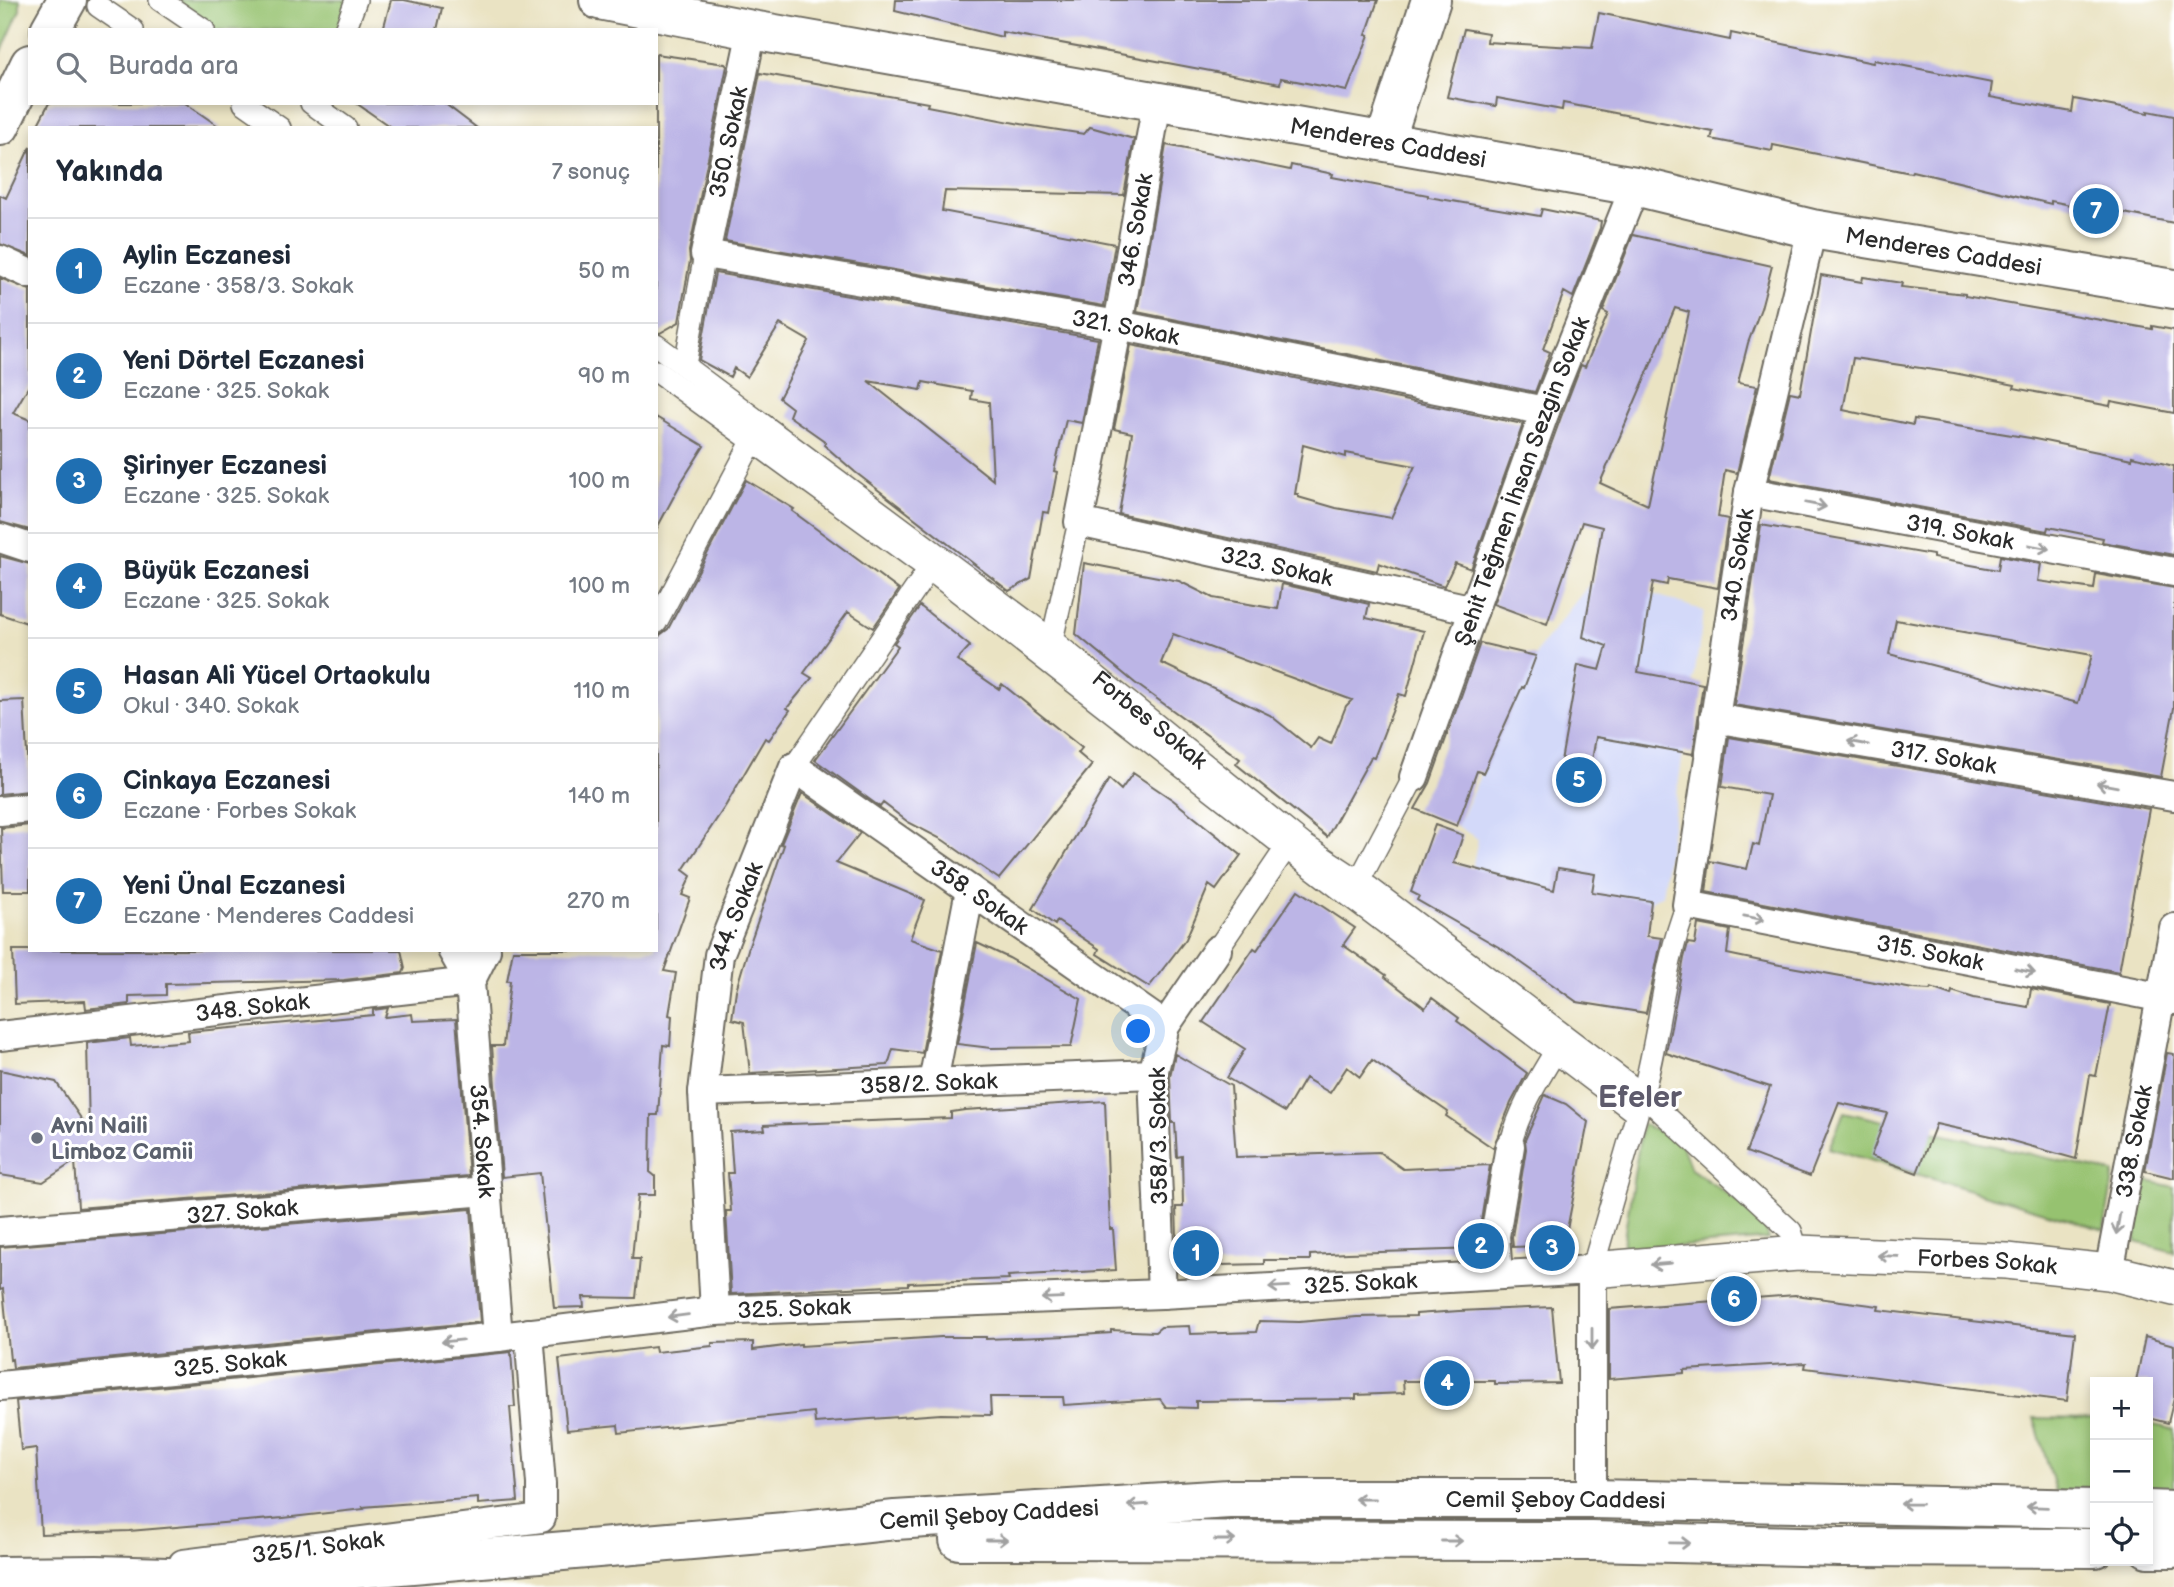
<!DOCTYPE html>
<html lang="tr">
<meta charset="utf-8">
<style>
:root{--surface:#fff;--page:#f6f6f7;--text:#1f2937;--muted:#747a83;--line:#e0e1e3;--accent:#1f6fb2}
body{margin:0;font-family:"Balsamiq Sans",sans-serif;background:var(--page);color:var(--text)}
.controls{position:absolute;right:21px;bottom:21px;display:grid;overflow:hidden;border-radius:0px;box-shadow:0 4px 10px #0003}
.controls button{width:63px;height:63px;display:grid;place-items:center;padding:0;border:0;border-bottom:2px solid var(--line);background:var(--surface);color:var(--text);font:35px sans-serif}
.you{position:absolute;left:1139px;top:1032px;width:24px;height:24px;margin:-18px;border:5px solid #fff;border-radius:50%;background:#1a73e8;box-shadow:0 0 0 10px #1a73e833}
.badge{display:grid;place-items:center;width:46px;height:46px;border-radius:50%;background:var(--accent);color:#fff;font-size:23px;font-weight:700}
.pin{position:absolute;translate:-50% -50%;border:4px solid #fff;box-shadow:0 2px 7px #0006}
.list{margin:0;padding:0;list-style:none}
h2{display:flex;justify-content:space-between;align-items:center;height:91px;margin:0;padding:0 28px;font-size:30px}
h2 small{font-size:23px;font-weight:400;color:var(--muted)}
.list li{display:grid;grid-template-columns:46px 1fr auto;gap:21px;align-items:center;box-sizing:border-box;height:105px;padding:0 28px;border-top:2px solid var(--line)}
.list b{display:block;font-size:26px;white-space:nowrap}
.list p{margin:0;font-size:23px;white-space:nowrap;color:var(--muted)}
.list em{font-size:23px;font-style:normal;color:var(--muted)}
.icon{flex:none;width:38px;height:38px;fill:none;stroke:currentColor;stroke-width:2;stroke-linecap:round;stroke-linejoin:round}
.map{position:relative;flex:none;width:2174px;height:1587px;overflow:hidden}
.search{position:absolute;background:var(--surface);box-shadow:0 4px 10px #0003;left:28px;top:28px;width:630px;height:77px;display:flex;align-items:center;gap:18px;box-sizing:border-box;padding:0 24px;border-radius:0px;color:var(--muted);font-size:26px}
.panel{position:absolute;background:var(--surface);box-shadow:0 4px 10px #0003;left:28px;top:126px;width:630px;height:826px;border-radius:0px}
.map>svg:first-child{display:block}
.built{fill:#d3d9f9}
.green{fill:#96c26f;stroke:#60764d;stroke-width:2}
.building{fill:#bcb5e6;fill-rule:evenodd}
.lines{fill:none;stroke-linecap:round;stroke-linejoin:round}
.pedestrian-casing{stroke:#6e6b60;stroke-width:24}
.minor-casing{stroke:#6e6b60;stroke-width:32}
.tertiary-casing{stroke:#6e6b60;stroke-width:38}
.secondary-casing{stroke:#6e6b60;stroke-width:42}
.primary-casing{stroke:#6e6b60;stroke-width:42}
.pedestrian{stroke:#fff;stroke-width:21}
.minor{stroke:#fff;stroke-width:28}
.tertiary{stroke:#fff;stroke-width:35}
.secondary{stroke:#fff;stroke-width:38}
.primary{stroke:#fff;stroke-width:38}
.oneway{stroke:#a0a0a0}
.worship-dot{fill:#6b7280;stroke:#fff;stroke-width:2.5}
.labels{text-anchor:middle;stroke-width:6;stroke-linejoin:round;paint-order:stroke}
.street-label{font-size:23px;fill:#2b2b2b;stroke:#fff}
.worship-label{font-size:23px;font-weight:bold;fill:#5b616d;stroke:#fff;text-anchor:start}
.district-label{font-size:30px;font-weight:bold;fill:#5e5b6c;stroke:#fff}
</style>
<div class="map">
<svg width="2174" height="1587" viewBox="0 0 2174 1587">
<rect width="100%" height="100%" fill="#fff"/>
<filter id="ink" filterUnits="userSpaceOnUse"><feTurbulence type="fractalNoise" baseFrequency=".0143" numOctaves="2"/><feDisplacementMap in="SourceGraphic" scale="14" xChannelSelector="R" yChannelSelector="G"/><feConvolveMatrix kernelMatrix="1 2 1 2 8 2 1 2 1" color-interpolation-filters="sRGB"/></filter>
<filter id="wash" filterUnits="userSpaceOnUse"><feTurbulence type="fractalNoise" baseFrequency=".00686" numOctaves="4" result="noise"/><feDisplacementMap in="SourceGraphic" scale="28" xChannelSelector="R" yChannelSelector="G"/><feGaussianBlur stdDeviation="1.57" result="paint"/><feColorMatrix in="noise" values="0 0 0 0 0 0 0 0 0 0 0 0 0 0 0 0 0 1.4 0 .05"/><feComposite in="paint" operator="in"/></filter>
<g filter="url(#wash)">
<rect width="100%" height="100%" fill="#eae3c3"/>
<path class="built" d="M1590,583L1644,591L1704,611L1662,895L1651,901L1596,893L1579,896L1472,869L1478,839L1457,826L1538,650Z"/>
<path class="green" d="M0,0H20V10L0,55Z
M160,0H356L345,30H204Z
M1844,1112L2114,1173L2104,1230L1829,1148Z
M1642,1124L1680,1140L1691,1169L1762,1218L1769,1239L1622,1251Z
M2139,1179L2174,1187V1252L2136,1242Z
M2034,1418L2095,1419V1494L2056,1491Z
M2148,1424L2174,1429V1498L2148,1497Z"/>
<g id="blocks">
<path class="building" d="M391,0H404L442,8L437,30H383Z
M896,0H1378L1366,35H1369L1347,91L1281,78L1280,84L1002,32V37L895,11Z
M1599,13L1730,40L1731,33L1873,63L1874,60L1992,83L1990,97L2072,112L2074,99L2148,113V111L2174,116V223L2114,211V214L2051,201V204L1912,171L1911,173L1773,145L1772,151L1711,139L1713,132L1563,103L1562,110L1497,98L1496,106L1447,97L1464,29L1488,33L1487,42L1592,48Z
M656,54L725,64L727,66L689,251L690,261L679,322L660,333L656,332Z
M760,73L928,103L927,106L1026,125L1084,134L1090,127L1134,139L1124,195L945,191L942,211L1115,244L1104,306L725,241Z
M49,103H185L221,128H36Z
M356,103H444L477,128H392Z
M1166,145L1290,170L1291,165L1333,174L1332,177L1428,195V197L1540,216L1542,209L1601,221L1600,228L1573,297L1564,292L1543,349L1550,352L1535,392L1137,312Z
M30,147V256L0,244V195L6,198Z
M1633,235L1772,266L1761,308L1748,343L1738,383L1757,386L1737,473L1725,470L1718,517L1728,519L1718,588L1668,579L1667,585L1653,582L1638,672L1703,684L1693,754L1596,737L1591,766L1561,761L1578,665L1600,670L1607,646L1583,637L1602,527L1582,522L1547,624L1493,604L1561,417L1581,365L1585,367L1608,314L1603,311ZM1675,308L1689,312L1648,505L1600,483Z
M715,273L1098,339L1082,423L1066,420L1054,471L1057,472L1049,513L1043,512L1031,579L1009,591L855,472L824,445L826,442L789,416L792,408L779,398L809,341L780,324L747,377L734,368L730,377L699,360ZM868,381L921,390L923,382L972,391L971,399L989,402L993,480Z
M1821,275L1862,282L1863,277L1902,283L1901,287L1965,294V296L2027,307L2152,329V326L2174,330V413L2111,401L2110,406L2014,388L2015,385L1954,373L1853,358L1843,410L1913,425L1914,419L2030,438L2132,459V456L2174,466V555L2102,542L2103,538L2048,527L2047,531L1769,479L1790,392L1800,394Z
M0,278L30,290V384L13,413L30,420V530L0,522Z
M1131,345L1523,424L1471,569L1455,563L1444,586L1379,563L1377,571L1119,514L1132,433L1114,429ZM1303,445L1346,457V453L1415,466L1391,518L1336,508L1298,497V494H1295Z
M656,417L704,446L682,481L656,530Z
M746,480L794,509L792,511L899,590L873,628L848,612L804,673L812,678L787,708L790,710L769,740L765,738L726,805L683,870L691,876L682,895L690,898L664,971L676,973L669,1015L672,1016L670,1046L663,1045L658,1115H651L650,1172L655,1176V1195H638L632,1259H640L636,1298L583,1297L584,1307L554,1308L540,1173L502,1177L492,1046H503L510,981H507L513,950H656V642L660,635L668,629Z
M1761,525L1933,555V558L1998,570L2000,556L2041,564L2038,581L2094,589L2096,574L2174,588V708L2161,777L1734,705ZM1896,620L2092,655L2078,703L1889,654Z
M0,556L30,564V624L0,614Z
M1084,563L1179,581L1213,598L1278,609L1282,584L1369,604L1366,618L1424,631L1406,696L1399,694L1374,758L1371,757L1327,837L1236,764L1240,759L1135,683L1076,634ZM1173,634L1352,700L1346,706L1331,744L1318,738L1311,748L1270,715L1161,663Z
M920,606L970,646L957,660L999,689L1002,684L1082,748L1078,753L1092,765L999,879L943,840L908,822L883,803L880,807L815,760L898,646L894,643Z
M1480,643L1536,656L1524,688L1522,687L1483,773L1477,771L1457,826L1415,809L1430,783Z
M24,700L29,791L0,794V701Z
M1729,737L2149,809L2119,972L1706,892L1710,861L1747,869L1753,844L1759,846L1769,795L1722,787Z
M1133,773L1173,800L1241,855L1216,890L1209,885L1186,939L1149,987L1097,954L1099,949L1057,921L1055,925L1033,909L1109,779L1121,790Z
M802,793L860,833L836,863L925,900L910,939L942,950L922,1053L893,1049L888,1065L750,1073L744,1022L732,1019L736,990L749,946L784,845L781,844Z
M30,825V891H3L1,828Z
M1435,825L1463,835L1454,863L1554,890L1558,868L1595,874L1592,892L1651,901L1647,936L1662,938L1646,1013L1577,1002L1502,949L1417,900L1419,896L1411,892Z
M1298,890L1355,928L1343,945L1386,975L1385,977L1425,1008L1432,998L1459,1018L1457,1021L1527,1073L1511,1103L1493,1148L1446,1116L1448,1112L1372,1060L1360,1077L1347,1067L1330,1093L1305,1078L1285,1112L1227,1078L1245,1049L1203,1022L1254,948L1257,950Z
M1698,924L1730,930L1727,954L1780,965L1913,989L1930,990L1931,988L1951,995L1952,991L1974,998L2017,1005L2028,1007L2031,989L2110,1004L2096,1076L2090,1075L2076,1159L2005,1139L1936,1124L1917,1173L1871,1156L1887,1113L1839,1103L1810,1176L1746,1152L1770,1087L1666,1053L1684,958L1688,943L1695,944Z
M977,943L1009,958L1081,999L1071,1047L991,1048L957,1044Z
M13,950H401L405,968L403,973L344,980L166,984V995L129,996V1004L86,1009L85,1001L15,1004Z
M388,1008L385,1017L412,1014L413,1021L456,1019L469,1176L78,1208L75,1161L43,1182L0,1175V1070L56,1082L89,1130L87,1043L130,1038L131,1046L189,1041L188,1032L373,1015V1010Z
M2167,1053L2174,1054V1178L2145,1171Z
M1175,1054L1231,1086L1236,1157L1379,1152L1403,1169L1490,1165L1479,1233V1249L1348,1253L1310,1255V1260H1264V1264L1178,1266L1176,1207H1183L1182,1156L1177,1157L1175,1123H1172L1170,1076Z
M1545,1095L1566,1104L1588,1122L1564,1245L1513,1247L1512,1237L1526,1149L1525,1140Z
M1105,1101L1110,1229H1113L1116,1270L1008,1276L1009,1279L908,1283V1285L731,1294L726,1211H731L728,1173H733L730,1132L765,1130L764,1125L951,1118V1112L965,1110Z
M471,1209L480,1322L13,1368L12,1359L10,1360L3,1289L0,1290V1247Z
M1795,1295L1879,1306L1878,1310L2075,1333L2067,1401L1805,1368L1806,1363L1684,1370V1373L1609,1379V1309Z
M1552,1307L1559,1383L1495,1384V1381H1403L1404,1393L1356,1395V1399L1196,1401V1408L1166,1407L1160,1399L1064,1405L1063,1397H990L991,1415L941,1414L815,1423L814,1412L619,1433L618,1425L567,1430L559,1359L655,1347L656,1352L712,1346V1343L753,1342V1350L801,1344V1346L941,1337H986V1339L1067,1336L1111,1333V1330L1155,1332L1161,1327L1189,1326L1190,1334L1256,1332L1259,1321L1299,1322L1357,1317L1416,1316V1314L1459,1311Z
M2145,1337L2174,1345V1398L2168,1423L2148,1418V1382H2136Z
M511,1352L515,1407H510L518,1501L478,1504V1498L363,1507L364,1509L283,1518L129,1531L41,1534L36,1448L21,1450L16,1401Z"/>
</g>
</g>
<g filter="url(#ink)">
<use href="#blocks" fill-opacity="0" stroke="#6e6b60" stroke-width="2"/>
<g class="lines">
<g class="pedestrian-casing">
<g id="pedestrian">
<path d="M160,0L204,30"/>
<path d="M98,6L133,30"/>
<path d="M345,30L356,0"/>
<path d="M244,103L280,128"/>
<path d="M311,103L346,128"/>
<path id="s1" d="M656,345L1052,640L1303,844L1370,888L1643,1095L1791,1231L1798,1253"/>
<path d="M685,365L705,254"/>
<path d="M656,371L929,569L1286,848L1637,1114L1592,1270"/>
<path d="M656,623L753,440"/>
<path d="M1052,640L1079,522"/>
<path d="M794,767L929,569"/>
<path d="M1359,881L1414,777"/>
<path d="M1217,950L1286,848"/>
<path d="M1639,1107C1660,1041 1661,970 1687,905"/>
<path d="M1510,1146C1519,1111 1536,1083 1555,1052"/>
</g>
</g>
<g class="minor-casing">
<g id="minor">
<path id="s2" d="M752,30L705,254L1118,325L1545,411"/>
<path id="s3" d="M1157,102L1118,325L1079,522L1474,610"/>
<path id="s4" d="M1812,229L1749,492L1687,905L2174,1000"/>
<path d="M0,260L30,274"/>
<path id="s5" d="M1749,492L2174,572"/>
<path d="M0,538L30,548"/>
<path id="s6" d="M1714,718L2174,796"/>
<path id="s7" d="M1414,777L1545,411L1635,186"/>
<path d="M0,811L30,808"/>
<path id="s8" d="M452,950L470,982L498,1337"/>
<path d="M470,982L486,950"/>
<path id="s9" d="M0,1036L470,982"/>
<path d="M933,1082L970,890"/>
<path id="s10" d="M703,1092L1153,1074"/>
<path id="s11" d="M0,1231L487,1191"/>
<path id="s12" d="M2109,1272L2174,928"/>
<path d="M1498,1275L1495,1236L1510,1146"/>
<path d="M1162,1294L1153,1074L1165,1026L1217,950"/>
<path id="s13" d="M715,1311L703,1092L719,955L794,767L1165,1026"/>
<path id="s14" d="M0,1386L498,1337L715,1311L1162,1294L1592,1270V1499"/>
<path id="s15" d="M183,1564L541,1518V1484L529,1333"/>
</g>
</g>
<g class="tertiary-casing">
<g id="tertiary">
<path id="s16" d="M1592,1270L1798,1253L2007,1261L2109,1272L2174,1288"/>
</g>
</g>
<g class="secondary-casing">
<g id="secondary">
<path d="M50,30L67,0"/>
<path d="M0,126L30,64"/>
<path d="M1385,141L1431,0"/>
<path d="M2148,1510L2174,1511"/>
<path d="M959,1540L1592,1541L1839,1547L2095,1548"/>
<path d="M2148,1548H2174"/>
<path id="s17" d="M0,1576L97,1575L239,1579L785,1532L895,1520L1229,1499H1592L2095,1509"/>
</g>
</g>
<g class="primary-casing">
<g id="primary">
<path id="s18" d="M599,0L752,30L1635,186L1812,229L2174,289"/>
</g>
</g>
<use href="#pedestrian" class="pedestrian"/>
<use href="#minor" class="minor"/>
<use href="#tertiary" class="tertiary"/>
<use href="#secondary" class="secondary"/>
<use href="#primary" class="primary"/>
</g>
<defs><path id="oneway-shaft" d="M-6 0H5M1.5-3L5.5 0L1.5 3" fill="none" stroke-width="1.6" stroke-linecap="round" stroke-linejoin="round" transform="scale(1.75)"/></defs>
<g class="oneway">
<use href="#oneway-shaft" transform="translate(1816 505) rotate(11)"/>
<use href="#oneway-shaft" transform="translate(2039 547) rotate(11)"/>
<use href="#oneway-shaft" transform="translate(1858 743) rotate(-170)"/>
<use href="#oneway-shaft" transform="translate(2107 785) rotate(-170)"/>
<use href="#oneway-shaft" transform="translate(1754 918) rotate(11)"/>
<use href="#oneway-shaft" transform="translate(2025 971) rotate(11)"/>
<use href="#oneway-shaft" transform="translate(2118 1224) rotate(100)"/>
<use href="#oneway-shaft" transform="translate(1888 1256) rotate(-178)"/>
<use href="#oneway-shaft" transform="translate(1661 1264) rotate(175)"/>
<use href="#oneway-shaft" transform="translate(1279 1287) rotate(177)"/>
<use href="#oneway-shaft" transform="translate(1052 1298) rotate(178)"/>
<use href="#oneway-shaft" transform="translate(678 1316) rotate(173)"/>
<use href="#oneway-shaft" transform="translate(1592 1339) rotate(90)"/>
<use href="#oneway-shaft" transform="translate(452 1341) rotate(174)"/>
<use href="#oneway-shaft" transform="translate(1365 1499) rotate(180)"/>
<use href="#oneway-shaft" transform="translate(1911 1504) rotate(-179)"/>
<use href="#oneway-shaft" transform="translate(1138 1505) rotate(176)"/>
<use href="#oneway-shaft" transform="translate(2037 1507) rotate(-178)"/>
<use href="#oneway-shaft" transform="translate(997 1540)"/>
<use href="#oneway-shaft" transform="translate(1225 1540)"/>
<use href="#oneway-shaft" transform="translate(1452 1541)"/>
<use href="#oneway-shaft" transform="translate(1680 1543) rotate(1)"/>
</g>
</g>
<circle class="worship-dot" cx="37" cy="1138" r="7"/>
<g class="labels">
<g class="street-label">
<text transform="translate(728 142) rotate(-78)" y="8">350. Sokak</text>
<text dy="8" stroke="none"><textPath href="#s18" startOffset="802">Menderes Caddesi</textPath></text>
<text transform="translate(1135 230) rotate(-80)" y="8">346. Sokak</text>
<text dy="8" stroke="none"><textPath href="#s18" startOffset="1368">Menderes Caddesi</textPath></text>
<text dy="8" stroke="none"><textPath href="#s2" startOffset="656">321. Sokak</textPath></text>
<text dy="8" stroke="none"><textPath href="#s7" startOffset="315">Şehit Teğmen İhsan Sezgin Sokak</textPath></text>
<text dy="8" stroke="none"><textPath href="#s5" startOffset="215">319. Sokak</textPath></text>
<text transform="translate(1737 565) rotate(-81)" y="8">340. Sokak</text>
<text dy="8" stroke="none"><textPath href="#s3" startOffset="630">323. Sokak</textPath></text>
<text dy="8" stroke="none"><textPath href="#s1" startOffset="620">Forbes Sokak</textPath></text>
<text dy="8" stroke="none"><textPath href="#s6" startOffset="233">317. Sokak</textPath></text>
<text dy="8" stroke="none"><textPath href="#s13" startOffset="786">358. Sokak</textPath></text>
<text dy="8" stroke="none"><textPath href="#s13" startOffset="399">344. Sokak</textPath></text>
<text dy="8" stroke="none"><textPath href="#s4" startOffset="936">315. Sokak</textPath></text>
<text dy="8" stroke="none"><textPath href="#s9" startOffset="254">348. Sokak</textPath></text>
<text dy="8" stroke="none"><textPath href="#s10" startOffset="226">358/2. Sokak</textPath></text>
<text transform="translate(1158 1136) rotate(-91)" y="8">358/3. Sokak</text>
<text dy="8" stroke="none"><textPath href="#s8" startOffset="196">354. Sokak</textPath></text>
<text dy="8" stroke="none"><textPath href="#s12" startOffset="133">338. Sokak</textPath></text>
<text dy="8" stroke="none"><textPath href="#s11" startOffset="243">327. Sokak</textPath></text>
<text dy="8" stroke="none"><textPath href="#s16" startOffset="396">Forbes Sokak</textPath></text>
<text dy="8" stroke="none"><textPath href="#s14" startOffset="1365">325. Sokak</textPath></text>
<text dy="8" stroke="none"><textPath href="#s14" startOffset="798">325. Sokak</textPath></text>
<text dy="8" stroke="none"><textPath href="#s14" startOffset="231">325. Sokak</textPath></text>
<text dy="8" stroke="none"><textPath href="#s17" startOffset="1559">Cemil Şeboy Caddesi</textPath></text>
<text dy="8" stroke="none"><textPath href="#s17" startOffset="992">Cemil Şeboy Caddesi</textPath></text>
<text dy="8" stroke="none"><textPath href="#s15" startOffset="136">325/1. Sokak</textPath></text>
</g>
<g class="worship-label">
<text x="51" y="1133">Avni Naili<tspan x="51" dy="26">Limboz Camii</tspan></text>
</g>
<g class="district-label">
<text x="1640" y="1107">Efeler</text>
</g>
</g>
</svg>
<div class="controls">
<button>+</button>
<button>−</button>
<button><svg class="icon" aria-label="locate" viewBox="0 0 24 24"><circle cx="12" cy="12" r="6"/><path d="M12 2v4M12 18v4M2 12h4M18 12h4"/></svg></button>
</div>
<div class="you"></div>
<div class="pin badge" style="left:1196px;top:1253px">1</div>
<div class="pin badge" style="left:1481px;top:1246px">2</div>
<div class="pin badge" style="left:1552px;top:1248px">3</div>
<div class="pin badge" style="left:1447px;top:1383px">4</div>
<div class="pin badge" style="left:1579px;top:780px">5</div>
<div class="pin badge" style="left:1734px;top:1299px">6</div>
<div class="pin badge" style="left:2096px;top:211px">7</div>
<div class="search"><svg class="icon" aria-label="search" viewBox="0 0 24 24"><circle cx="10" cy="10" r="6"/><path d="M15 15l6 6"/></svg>Burada ara</div>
<section class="panel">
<h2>Yakında<small>7 sonuç</small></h2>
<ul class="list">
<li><span class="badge">1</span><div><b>Aylin Eczanesi</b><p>Eczane · 358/3. Sokak</p></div><em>50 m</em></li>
<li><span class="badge">2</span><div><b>Yeni Dörtel Eczanesi</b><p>Eczane · 325. Sokak</p></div><em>90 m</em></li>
<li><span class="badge">3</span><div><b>Şirinyer Eczanesi</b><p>Eczane · 325. Sokak</p></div><em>100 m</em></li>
<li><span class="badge">4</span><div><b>Büyük Eczanesi</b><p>Eczane · 325. Sokak</p></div><em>100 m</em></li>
<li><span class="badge">5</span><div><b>Hasan Ali Yücel Ortaokulu</b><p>Okul · 340. Sokak</p></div><em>110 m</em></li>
<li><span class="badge">6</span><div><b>Cinkaya Eczanesi</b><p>Eczane · Forbes Sokak</p></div><em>140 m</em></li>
<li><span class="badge">7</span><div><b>Yeni Ünal Eczanesi</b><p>Eczane · Menderes Caddesi</p></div><em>270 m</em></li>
</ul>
</section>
</div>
